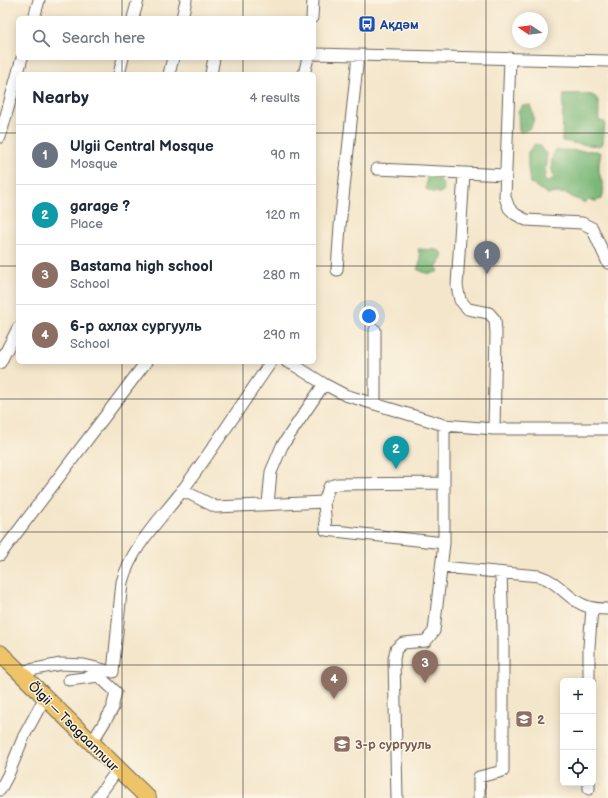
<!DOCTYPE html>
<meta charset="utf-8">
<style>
:root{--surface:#fff;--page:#f2f2f3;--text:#1f2937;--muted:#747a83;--line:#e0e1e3;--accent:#db2777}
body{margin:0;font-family:"Balsamiq Sans",sans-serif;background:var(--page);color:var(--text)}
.controls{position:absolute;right:12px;bottom:12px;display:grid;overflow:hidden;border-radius:6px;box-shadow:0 2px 10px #0003}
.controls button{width:36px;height:36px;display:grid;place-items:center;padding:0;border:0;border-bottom:1px solid var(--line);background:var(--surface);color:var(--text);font:20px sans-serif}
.compass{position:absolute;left:512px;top:12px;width:36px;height:36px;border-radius:50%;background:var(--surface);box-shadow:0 2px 10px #0003;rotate:283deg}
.you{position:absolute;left:369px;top:316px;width:14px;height:14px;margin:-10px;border:3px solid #fff;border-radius:50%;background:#1a73e8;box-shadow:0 0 0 6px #1a73e833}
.badge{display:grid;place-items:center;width:26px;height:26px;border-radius:50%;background:var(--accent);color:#fff;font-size:13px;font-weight:700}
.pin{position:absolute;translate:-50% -33px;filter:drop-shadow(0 1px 2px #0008)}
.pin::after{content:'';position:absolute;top:21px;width:14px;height:12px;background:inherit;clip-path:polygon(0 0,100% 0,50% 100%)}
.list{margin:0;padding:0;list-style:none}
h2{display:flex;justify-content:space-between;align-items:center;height:52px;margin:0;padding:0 16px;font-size:17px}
h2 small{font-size:13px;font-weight:400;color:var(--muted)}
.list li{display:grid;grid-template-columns:26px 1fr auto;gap:12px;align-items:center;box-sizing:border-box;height:60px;padding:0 16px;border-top:1px solid var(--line)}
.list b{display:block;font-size:15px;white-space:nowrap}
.list p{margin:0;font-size:13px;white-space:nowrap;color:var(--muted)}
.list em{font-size:13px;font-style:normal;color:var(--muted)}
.icon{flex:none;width:22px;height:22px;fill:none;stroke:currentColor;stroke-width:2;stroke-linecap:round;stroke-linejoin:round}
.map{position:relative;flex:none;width:608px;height:798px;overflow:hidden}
.search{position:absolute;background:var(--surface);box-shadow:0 2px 10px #0003;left:16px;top:16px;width:300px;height:44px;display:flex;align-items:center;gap:10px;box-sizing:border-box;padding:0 14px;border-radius:6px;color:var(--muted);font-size:15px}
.panel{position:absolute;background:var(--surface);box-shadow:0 2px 10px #0003;left:16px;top:72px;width:300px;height:292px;border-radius:6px}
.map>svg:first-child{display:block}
.forest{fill:#7ab879;stroke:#4b6a4a}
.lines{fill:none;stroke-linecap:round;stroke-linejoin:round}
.minor-casing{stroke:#686359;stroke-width:13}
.highway-casing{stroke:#686359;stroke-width:18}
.minor{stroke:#fff;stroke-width:11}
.highway{stroke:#efc469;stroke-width:16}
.grid{fill:none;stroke:#1c1c1c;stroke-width:1;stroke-opacity:0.55}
.labels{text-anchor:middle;stroke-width:3;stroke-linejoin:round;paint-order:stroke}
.transit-label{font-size:13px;font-weight:bold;fill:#164399;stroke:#fcf5e5;text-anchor:start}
.education-label{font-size:13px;font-weight:bold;fill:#785e54;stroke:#fcf5e5;text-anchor:start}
.street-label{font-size:13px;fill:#1c1c1c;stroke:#fcf5e5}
</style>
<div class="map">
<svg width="608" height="798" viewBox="0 0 608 798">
<rect width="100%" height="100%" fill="#fcf5e5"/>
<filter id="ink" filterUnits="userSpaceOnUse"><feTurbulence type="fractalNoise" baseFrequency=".025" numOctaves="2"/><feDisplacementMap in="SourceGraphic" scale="8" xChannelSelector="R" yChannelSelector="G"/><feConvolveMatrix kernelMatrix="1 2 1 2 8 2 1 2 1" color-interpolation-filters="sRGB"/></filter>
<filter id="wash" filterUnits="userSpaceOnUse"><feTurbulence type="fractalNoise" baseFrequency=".012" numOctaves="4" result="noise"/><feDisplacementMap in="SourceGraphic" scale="16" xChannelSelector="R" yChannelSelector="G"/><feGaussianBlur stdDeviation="0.9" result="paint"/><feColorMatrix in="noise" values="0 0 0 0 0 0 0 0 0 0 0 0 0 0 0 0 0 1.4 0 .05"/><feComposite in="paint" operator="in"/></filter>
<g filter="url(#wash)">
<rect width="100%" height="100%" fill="#f4e6cb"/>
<path class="forest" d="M564,94C573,94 596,91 598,101C600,107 598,114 599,121L605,122L603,143L599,146L579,144L562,141L563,104Z
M530,105C535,117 536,129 521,132L519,131L518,111L522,106Z
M535,144L540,145L542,150L547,154L544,180L547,182L554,178C551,167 550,159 556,150L597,151L601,153C599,161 598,168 600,176C603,187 605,185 602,199L596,201L588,200L585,203C579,199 572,199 568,194L560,193L548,194L530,183L528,167V152Z
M427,175C436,179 444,179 444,190L440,193L432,192L426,189Z
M418,249L438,250L443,254L441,260L436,267L439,271C432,275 423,273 417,269L421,260Z"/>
</g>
<g filter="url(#ink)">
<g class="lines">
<g class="minor-casing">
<path id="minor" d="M34,18L39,0
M133,18L138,0
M182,18L186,0
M312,18L313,0
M314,54L608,61
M510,58L505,197L509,208L515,214L526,220L582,223L592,228L608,263
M119,74L123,58
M169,74L173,58
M211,74L214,58
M304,74L308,58
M0,137L22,58
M377,169L464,173
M337,270L340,226L358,56
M287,362L294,365L324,384L345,395L444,425L494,429H608
M0,363L18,328
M375,404V330
M494,429L496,333L495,320L489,313L468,309L460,300L457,286L464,173L505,175
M443,483L337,484L329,487L324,502L326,530L444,543
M182,490L216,507L324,502
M268,504L271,472L282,446L324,384
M0,555L146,362
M442,567L539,576C560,582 568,600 586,606C593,609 601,609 608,609
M20,672L61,664L84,665L113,672L122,582C132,546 160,520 182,491C213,449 241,405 271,362
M69,680L99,676L116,692L113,704V708L94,739
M589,681V647L592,608
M589,789V783
M0,790L8,775L24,736L45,697
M97,798L118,769
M397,798L394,659L396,649L403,643L426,641L434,631L444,543V425
M479,798V777L503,771V630L501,573"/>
</g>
<g class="highway-casing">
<path id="highway" d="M0,653L148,798"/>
</g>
<use href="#minor" class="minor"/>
<use href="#highway" class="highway"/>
</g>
</g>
<path class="grid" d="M122,0V18M243,0V18M365,0V798M486,0V798M122,58V74M243,58V74M0,133H18M314,133H608M0,266H18M314,266H608M122,362V798M243,362V798M0,399H608M0,532H608M0,665H608"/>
<defs>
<g id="bus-square" transform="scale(0.9)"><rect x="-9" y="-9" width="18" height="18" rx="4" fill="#1a4fb4" stroke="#fcf5e5"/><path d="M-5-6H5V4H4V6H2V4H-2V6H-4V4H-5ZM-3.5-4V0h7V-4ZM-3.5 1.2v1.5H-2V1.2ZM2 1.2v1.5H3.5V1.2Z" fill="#fff"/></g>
<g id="school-square" transform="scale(0.9)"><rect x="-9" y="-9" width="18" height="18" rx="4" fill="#8d6e63" stroke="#fcf5e5"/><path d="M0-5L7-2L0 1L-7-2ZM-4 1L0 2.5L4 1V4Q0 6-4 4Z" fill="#fff"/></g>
</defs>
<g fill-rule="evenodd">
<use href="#bus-square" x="367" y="24"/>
<use href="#school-square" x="524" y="719"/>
<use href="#school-square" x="342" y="744"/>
</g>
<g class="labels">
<g class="transit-label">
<text x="380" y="29">Ақдəм</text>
</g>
<g class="education-label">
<text x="537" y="724">2</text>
<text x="355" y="749">3-р сургууль</text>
</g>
<g class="street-label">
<text transform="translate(74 726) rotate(45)" y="5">Ölgii — Tsagaannuur</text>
</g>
</g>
</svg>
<div class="controls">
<button>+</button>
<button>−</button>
<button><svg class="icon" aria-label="locate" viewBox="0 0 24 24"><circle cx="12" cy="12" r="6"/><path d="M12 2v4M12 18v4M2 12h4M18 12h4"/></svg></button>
</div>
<svg class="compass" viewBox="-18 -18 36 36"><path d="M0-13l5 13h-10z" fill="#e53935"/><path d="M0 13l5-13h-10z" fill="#747a83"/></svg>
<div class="you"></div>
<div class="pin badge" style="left:487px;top:274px;background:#6b7280">1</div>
<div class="pin badge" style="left:396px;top:469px;background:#0f9aa8">2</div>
<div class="pin badge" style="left:425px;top:683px;background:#8d6e63">3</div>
<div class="pin badge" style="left:334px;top:699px;background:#8d6e63">4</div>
<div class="search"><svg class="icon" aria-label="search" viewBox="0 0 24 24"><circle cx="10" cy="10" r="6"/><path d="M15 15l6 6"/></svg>Search here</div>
<section class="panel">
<h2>Nearby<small>4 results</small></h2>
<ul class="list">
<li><span class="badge" style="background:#6b7280">1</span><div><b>Ulgii Central Mosque</b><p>Mosque</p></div><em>90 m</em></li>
<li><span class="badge" style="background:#0f9aa8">2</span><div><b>garage ?</b><p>Place</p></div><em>120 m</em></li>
<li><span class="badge" style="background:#8d6e63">3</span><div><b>Bastama high school</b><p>School</p></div><em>280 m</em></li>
<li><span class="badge" style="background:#8d6e63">4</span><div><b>6-р ахлах сургууль</b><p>School</p></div><em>290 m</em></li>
</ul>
</section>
</div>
